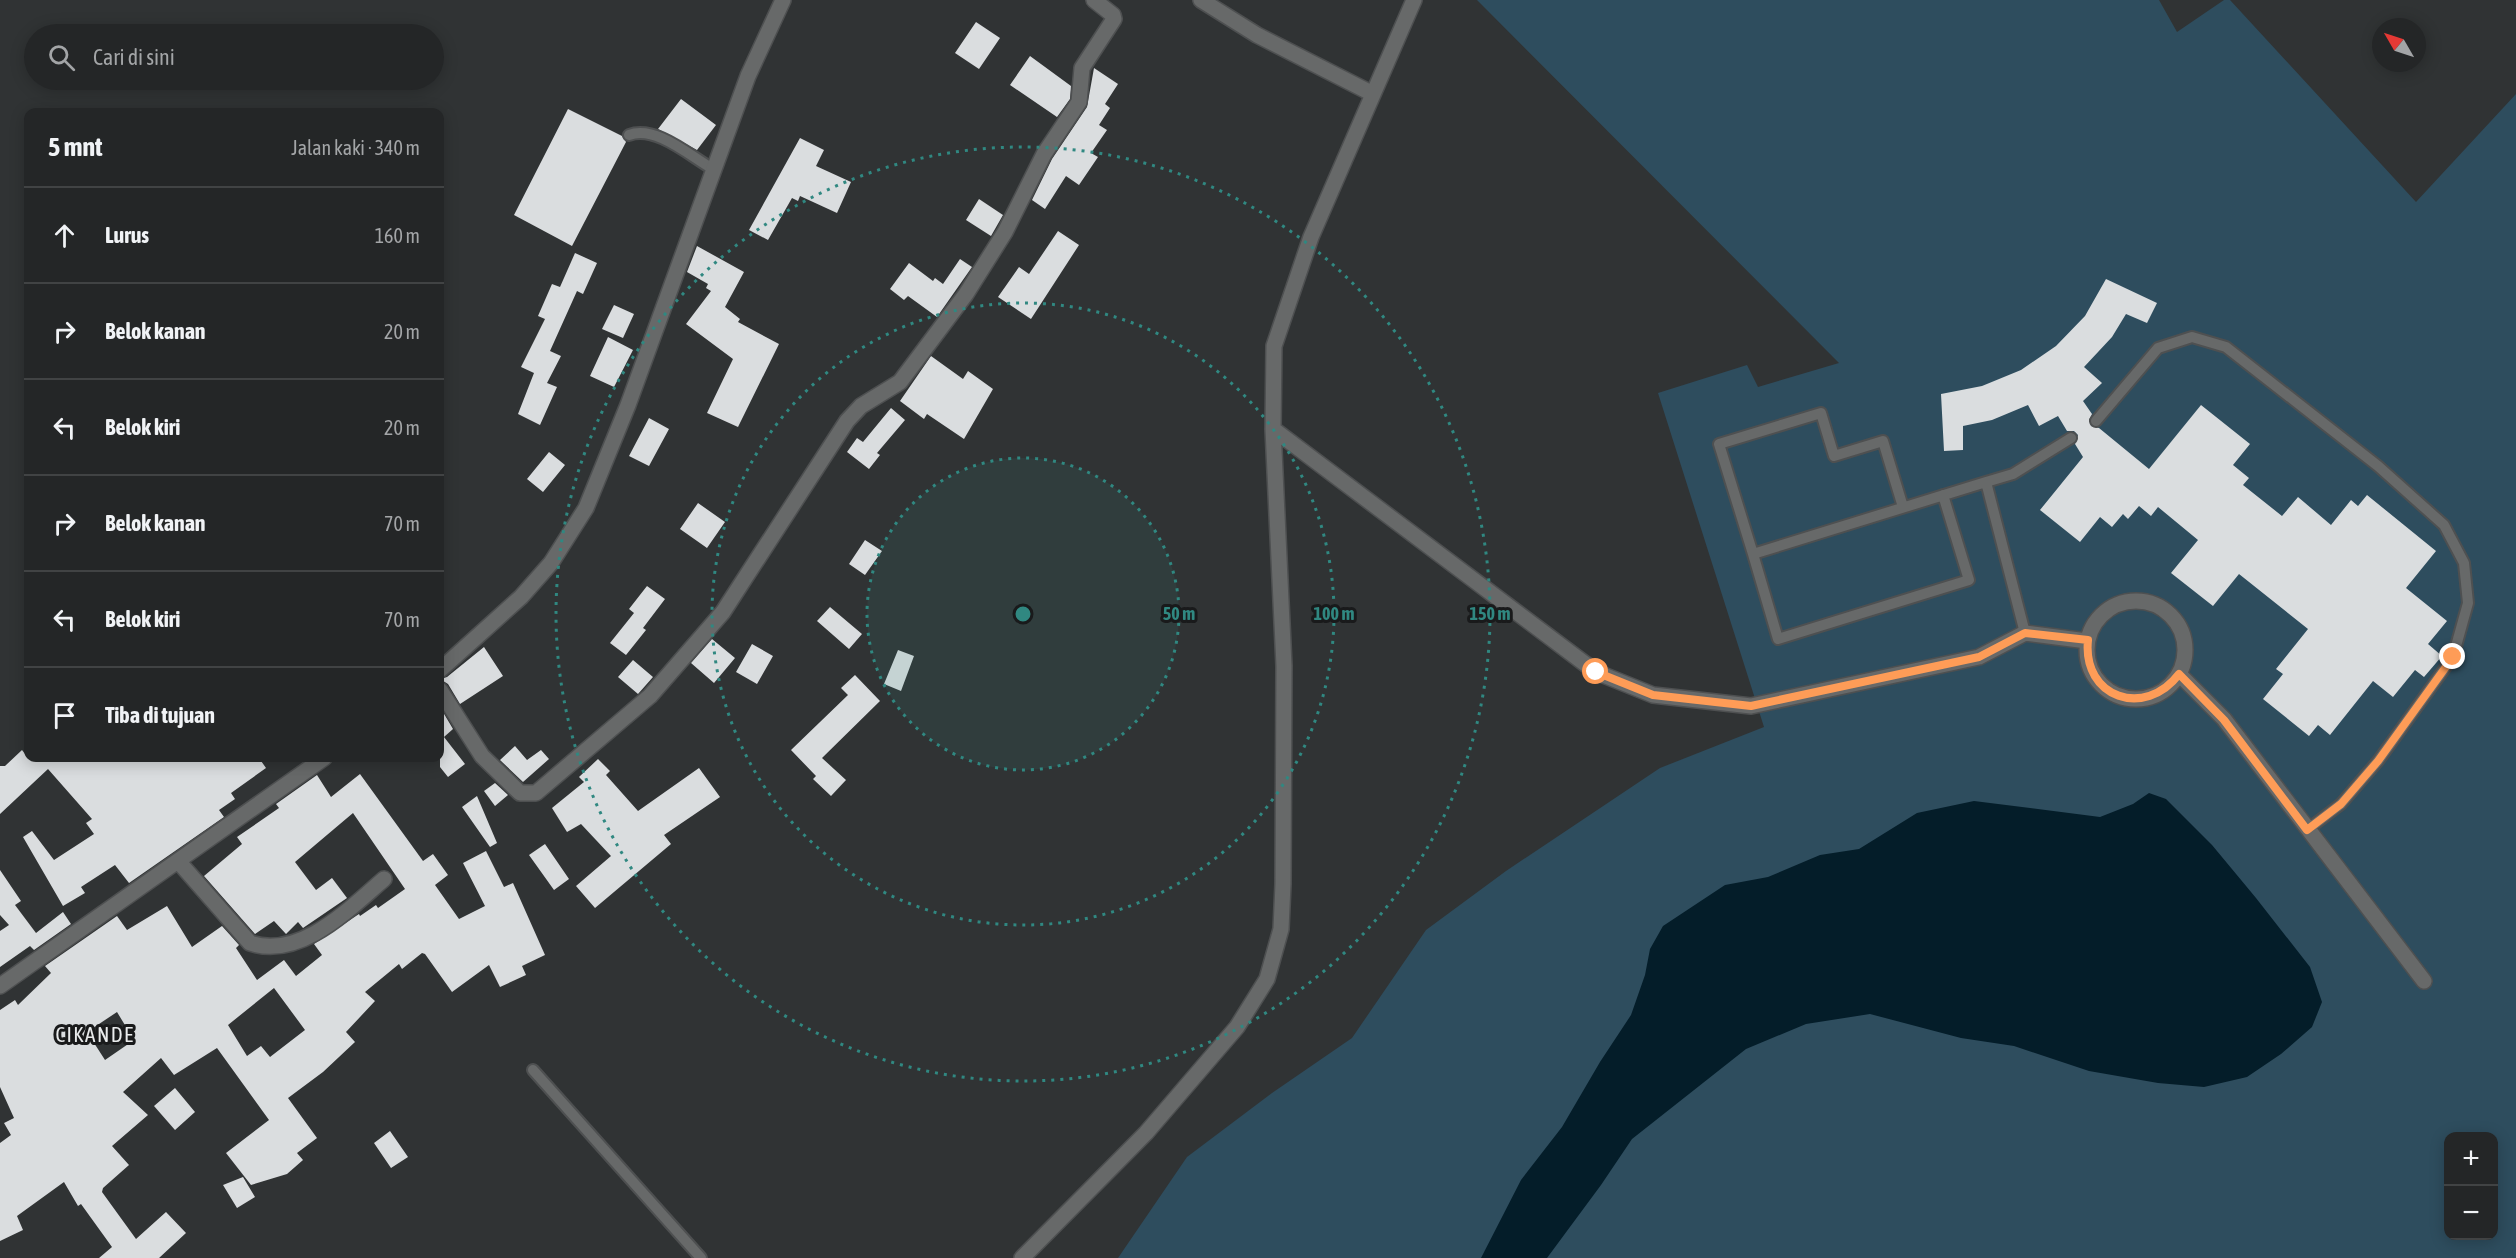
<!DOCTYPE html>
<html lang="id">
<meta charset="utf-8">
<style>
:root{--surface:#242627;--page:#303233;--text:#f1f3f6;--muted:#a3a5a7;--line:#414344}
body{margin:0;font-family:"Asap Condensed",sans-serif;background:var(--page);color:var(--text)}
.controls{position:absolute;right:18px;bottom:18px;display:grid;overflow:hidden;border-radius:12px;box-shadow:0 3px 15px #0003}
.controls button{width:54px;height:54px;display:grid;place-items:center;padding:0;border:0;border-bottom:2px solid var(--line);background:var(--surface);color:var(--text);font:30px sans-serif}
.compass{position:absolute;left:2372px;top:18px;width:54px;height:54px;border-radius:50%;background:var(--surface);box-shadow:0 3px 15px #0003;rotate:309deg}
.stop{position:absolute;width:18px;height:18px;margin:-14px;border:4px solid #fe9c57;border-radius:50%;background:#fff}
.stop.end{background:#fe9c57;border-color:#fff;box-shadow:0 2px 6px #0008}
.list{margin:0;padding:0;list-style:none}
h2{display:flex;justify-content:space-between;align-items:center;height:78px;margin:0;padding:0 24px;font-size:26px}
h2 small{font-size:20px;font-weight:400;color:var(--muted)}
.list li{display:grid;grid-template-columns:39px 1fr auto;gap:18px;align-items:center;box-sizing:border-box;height:96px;padding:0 24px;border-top:2px solid var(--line)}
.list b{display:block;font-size:22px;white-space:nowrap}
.list em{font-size:20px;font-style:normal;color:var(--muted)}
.icon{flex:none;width:33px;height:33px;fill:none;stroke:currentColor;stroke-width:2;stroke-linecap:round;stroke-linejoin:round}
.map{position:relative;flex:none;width:2516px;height:1258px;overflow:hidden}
.search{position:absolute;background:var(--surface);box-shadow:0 3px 15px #0003;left:24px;top:24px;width:420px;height:66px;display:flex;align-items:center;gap:15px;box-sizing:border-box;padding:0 21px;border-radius:33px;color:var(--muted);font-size:22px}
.panel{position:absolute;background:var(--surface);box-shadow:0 3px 15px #0003;left:24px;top:108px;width:420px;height:654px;border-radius:12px}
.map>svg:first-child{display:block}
.green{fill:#2e4d5e;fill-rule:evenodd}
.water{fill:#041d29}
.building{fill:#dadddf;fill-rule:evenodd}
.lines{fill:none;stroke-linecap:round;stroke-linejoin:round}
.service-casing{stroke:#4e5051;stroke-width:14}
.minor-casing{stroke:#4e5051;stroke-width:18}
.service{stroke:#676969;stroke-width:10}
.minor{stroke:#676969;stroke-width:15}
.route{stroke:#fe9c57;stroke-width:8}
.ring{fill:none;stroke:#308881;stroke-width:3;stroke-dasharray:3 6}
.labels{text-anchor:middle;stroke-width:6;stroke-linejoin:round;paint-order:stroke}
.quarter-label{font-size:21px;letter-spacing:1.5px;fill:#e9ebec;stroke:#191a1b}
.centre{fill:#308881;stroke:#191a1b;stroke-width:3}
.ring-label{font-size:18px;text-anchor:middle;font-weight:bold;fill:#308881;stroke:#191a1b;stroke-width:6;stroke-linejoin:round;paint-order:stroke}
</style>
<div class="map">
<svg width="2516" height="1258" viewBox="0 0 2516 1258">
<rect width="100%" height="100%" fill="#303334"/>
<path class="green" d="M1477,0H2159L2177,32L2224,0H2230L2416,202L2516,94V1258H1118L1187,1157L1272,1093L1352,1038L1426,930L1506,871L1660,768L1764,727L1658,393L1747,365L1758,387L1839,363ZM2448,1136H2494V1236H2448Z"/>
<path class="water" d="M2149,793L2166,799L2212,845L2256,898L2310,967L2322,1002L2312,1027L2281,1054L2247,1077L2204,1087L2158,1083L2089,1071L2014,1046L1961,1038L1870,1014L1806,1024L1746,1049L1632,1139L1601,1185L1547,1258H1481L1521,1180L1562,1127L1600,1062L1631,1015L1645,975L1650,949L1663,926L1725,885L1768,877L1820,855L1859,849L1917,813L1974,801L2100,817L2133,804Z"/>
<path class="building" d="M976,22L1000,38L979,69L955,53Z
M1030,56L1071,86L1070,99L1057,117L1010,85Z
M1094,68L1118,84L1105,104L1110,108L1099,125L1107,130L1091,153L1098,157L1079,185L1066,176L1045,209L1032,200L1052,159L1087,107Z
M681,99L716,125L697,150L658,129Z
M568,109L622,136L626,142L572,246L514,215Z
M800,138L824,150L816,166L851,182L837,213L800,196L798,201L792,198L768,240L749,230Z
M979,199L1003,215L991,236L966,220Z
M1058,231L1079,245L1031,319L998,297L1019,267L1029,274Z
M697,246L744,272L725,307L740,319L738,322L779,344L738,427L707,413L733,359L686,324L711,291L706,288L708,284L687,272Z
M575,253L597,263L583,294L577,291L550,351L561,356L547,383L557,387L540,425L518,414L534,373L521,367L545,319L538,316L552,284L560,287Z
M960,259L972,267L937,317L908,296L904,300L890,289L909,263L933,281L935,278L943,284Z
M2106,279L2157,303L2147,323L2126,314L2112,337L2084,367L2102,383L2083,401L2092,414L2089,420L2091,426L2099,428L2149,469L2201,405L2250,444L2233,465L2249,478L2243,485L2282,516L2298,497L2331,525L2351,500L2358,506L2367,495L2436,551L2406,588L2447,621L2428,644L2442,656L2424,677L2415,670L2393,697L2373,681L2330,735L2318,725L2309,736L2263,699L2283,674L2276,669L2308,629L2239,574L2213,606L2171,573L2198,540L2158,507L2151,516L2139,506L2128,519L2123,514L2112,527L2100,517L2080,542L2040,510L2083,457L2075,444L2078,435L2074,431H2067L2058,416L2039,426L2028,405L1992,420L1963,426V450L1944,451L1941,394L1982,386L2021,370L2056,346L2085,316Z
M614,305L634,314L623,338L602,329Z
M608,337L633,350L614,387L590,376Z
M931,356L963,379L968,371L993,389L964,439L927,414L924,419L900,401Z
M891,408L905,420L877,453L880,455L869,469L847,452L857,438L863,442Z
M649,418L669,429L649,466L629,456Z
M549,452L565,465L543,492L527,479Z
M698,503L725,522L707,548L680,529Z
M865,540L882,551L865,575L849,564Z
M647,586L665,599L643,628L646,630L626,655L610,643L634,613L629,609Z
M830,607L862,634L849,649L817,621Z
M712,639L735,658L714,683L691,663Z
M752,644L773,656L757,684L736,672Z
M484,647L503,676L460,704L448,684L440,679L447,677Z
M898,650L914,656L901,691L884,684Z
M633,660L653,677L638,694L618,677Z
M855,675L880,701L822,758L846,780L831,796L813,779L816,776L791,750L848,695L841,688Z
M440,707L453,729L444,737L465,764L448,777L440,767Z
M515,746L527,760L541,750L549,759L523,782L500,760Z
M22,750L28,758H259L266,768L231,793L235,799L219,810L224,817L129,883L115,865L81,887L85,893L63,906L23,837L32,831L54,860L94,834L86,823L92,819L48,769L0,814V766H5Z
M598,759L610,771L606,775L638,811L699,768L720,797L664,835L671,844L595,908L576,886L611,856L581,824L567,832L552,808L584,782L579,777Z
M360,774L423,861L433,854L448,875L435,885L459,919L485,906L463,863L486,851L504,887L513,883L545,955L522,966L526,975L500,987L489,965L452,992L425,954L422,953L402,969L399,964L365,992L375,1001L346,1032L355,1042L323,1072L288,1098L317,1138L297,1153L303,1160L287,1174L251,1185L226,1153L269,1120L217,1048L174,1075L161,1058L123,1092L148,1115L112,1146L129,1165L103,1188L102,1192L136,1239L166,1212L186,1233L159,1258H99L112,1247L81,1204L78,1206L64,1182L17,1216L23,1230L0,1241V1143L11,1135L4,1123L14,1118L0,1087V1010L15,1000L18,1005L51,973L45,966L117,916L127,930L167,906L192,947L222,926L239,945L236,948L257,980L284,960L296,976L322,955L314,944L359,914L360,916L376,905L378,908L405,889L353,813L295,862L316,890L332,878L347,898L303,928L298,922L286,934L274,921L255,934L204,876L242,844L237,837L279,808L276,804L317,775L331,797ZM274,988L305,1030L270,1057L261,1046L247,1056L228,1025ZM117,1012L134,1040L105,1060L87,1032Z
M495,783L508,795L495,806L484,791Z
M477,796L497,843L490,847L462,807Z
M545,844L569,879L554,890L529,855Z
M0,870L21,901L15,905L36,933L63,912L71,924L34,950L30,946L0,967V931L9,925L0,915Z
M175,1088L195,1112L175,1130L154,1106Z
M390,1131L408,1157L391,1168L374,1143Z
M243,1177L255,1197L237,1208L223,1185Z"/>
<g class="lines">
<g class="service-casing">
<path id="service" d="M629,135C656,125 690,156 713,169
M2096,421L2158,348L2192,337L2226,347L2378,466L2444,525L2464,563L2468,603L2453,657L2378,761L2341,804L2307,830
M1903,507L1883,441L1834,456L1821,413L1719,444L1753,554L1986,482
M1753,554L1778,639L1969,580L1943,495
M2025,633L1986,482L2013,474L2071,438
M533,1070L701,1258"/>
</g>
<g class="minor-casing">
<path id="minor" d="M1201,0L1257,35L1373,94
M1414,0L1311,237L1274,346L1273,429L1596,672L1653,695L1751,706L1979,657L2025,633L2087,641
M2087 650a49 49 0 1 1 98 0a49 49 0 1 1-98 0Z
M440,670L521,597L551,563L586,508L628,405L748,76L783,0
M2179,674L2224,719L2424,981
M440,690L482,756L520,793H536L650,696L723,612L847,421L861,406L900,382L966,294L1005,232L1044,154L1079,102L1082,68L1114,19L1113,15L1094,0
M178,861L250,943C300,960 349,909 384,879
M0,986L324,758
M1022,1258L1146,1133L1237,1027L1267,979L1281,929L1283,884L1284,666L1273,429"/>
</g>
<use href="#service" class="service"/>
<use href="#minor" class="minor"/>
</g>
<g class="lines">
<path class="route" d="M1596,672L1653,695L1751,706L1979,657L2025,633L2088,640C2082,698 2145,719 2179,674L2224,720L2307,830L2341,804L2378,761L2453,657"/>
</g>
<circle cx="1023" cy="614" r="156" fill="#308881" fill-opacity=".12"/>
<g class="ring">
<circle cx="1023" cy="614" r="156"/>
<circle cx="1023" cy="614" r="311"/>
<circle cx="1023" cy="614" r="467"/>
</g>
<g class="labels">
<g class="quarter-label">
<text x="95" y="1042">CIKANDE</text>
</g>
</g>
<circle cx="1023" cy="614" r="9" class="centre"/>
<g class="ring-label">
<text x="1179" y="620">50 m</text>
<text x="1334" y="620">100 m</text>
<text x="1490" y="620">150 m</text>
</g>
</svg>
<div class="controls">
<button>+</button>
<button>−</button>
</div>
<svg class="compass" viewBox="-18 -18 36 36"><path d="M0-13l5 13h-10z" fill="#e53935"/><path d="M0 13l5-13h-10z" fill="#a3a5a7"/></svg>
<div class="stop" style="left:1596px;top:672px"></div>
<div class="stop end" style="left:2453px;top:657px"></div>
<div class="search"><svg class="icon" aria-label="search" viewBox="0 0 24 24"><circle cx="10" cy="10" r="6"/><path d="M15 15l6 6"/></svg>Cari di sini</div>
<section class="panel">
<h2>5 mnt<small>Jalan kaki · 340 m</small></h2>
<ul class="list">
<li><svg class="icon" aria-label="ahead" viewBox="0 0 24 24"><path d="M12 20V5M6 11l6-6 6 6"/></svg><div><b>Lurus</b></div><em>160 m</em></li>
<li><svg class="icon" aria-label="right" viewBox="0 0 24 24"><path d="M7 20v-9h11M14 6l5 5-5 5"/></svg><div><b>Belok kanan</b></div><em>20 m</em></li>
<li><svg class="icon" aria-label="left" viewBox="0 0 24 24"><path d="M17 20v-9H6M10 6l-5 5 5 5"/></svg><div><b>Belok kiri</b></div><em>20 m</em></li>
<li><svg class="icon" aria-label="right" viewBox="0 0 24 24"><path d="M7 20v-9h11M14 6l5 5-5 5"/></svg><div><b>Belok kanan</b></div><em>70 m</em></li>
<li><svg class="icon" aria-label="left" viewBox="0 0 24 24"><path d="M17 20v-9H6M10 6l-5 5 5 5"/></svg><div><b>Belok kiri</b></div><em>70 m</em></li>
<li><svg class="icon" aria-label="arrive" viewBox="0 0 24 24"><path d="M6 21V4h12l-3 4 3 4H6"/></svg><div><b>Tiba di tujuan</b></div></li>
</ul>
</section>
</div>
